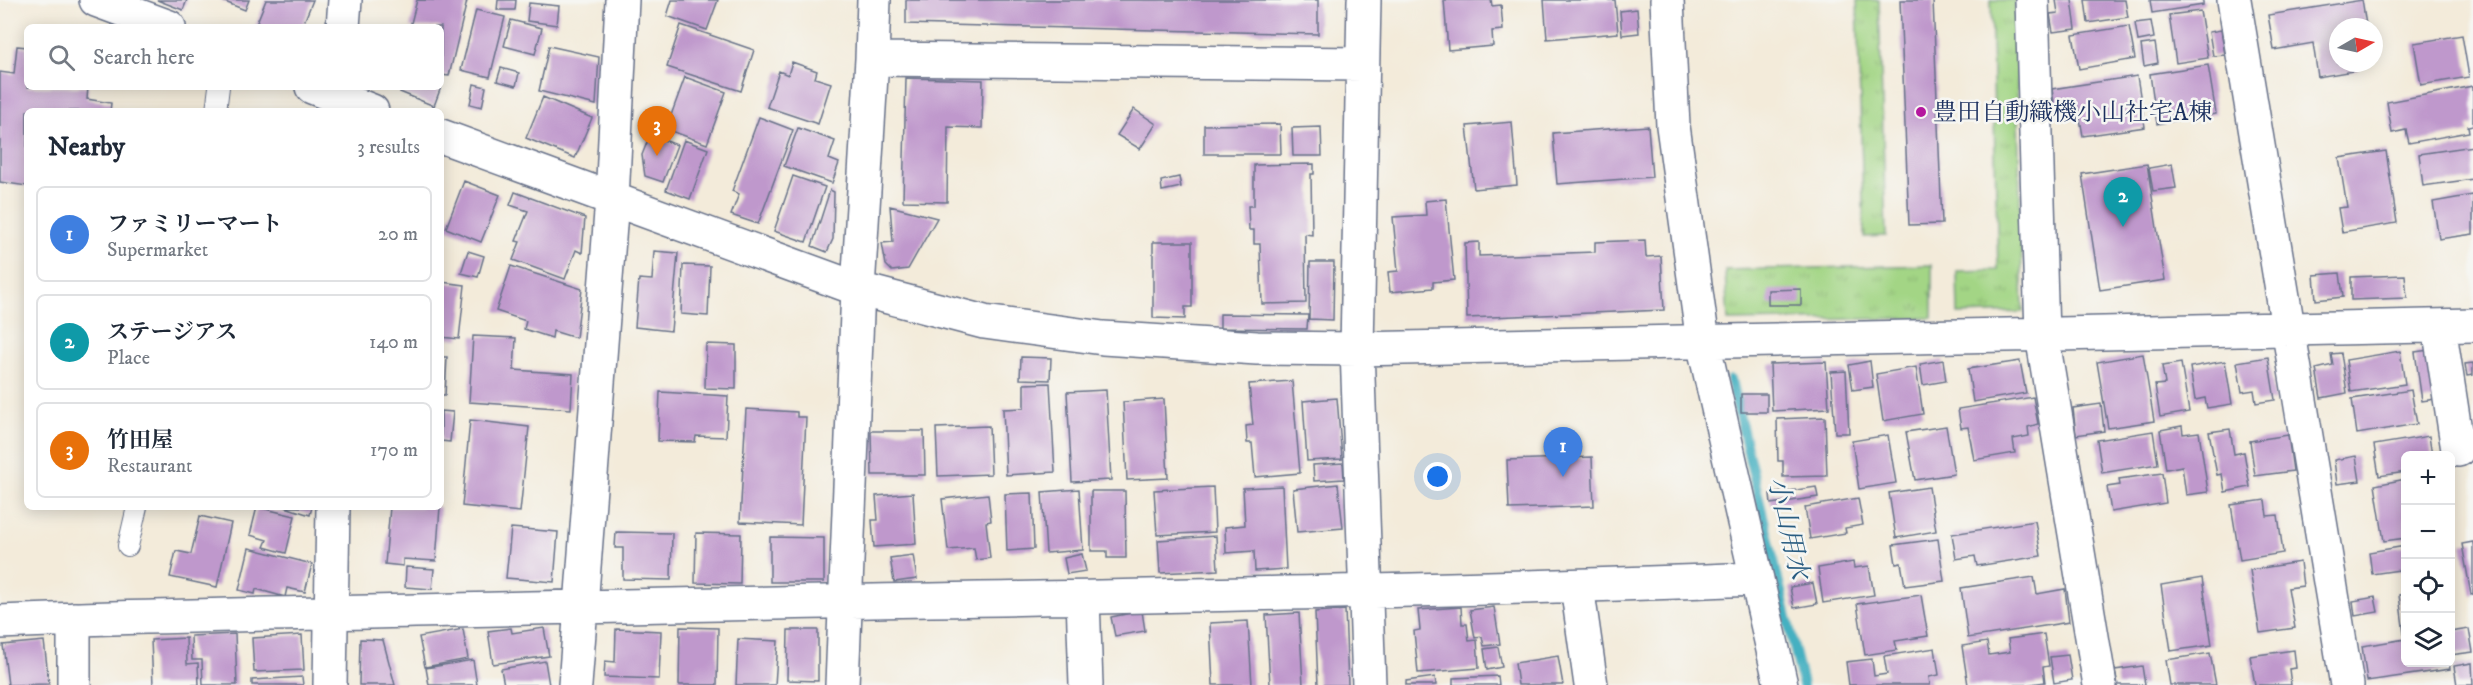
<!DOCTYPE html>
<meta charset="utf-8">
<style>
:root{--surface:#fff;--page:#f6f6f7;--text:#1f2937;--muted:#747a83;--line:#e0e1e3;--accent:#7c3aed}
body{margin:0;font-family:"IM FELL DW Pica","Noto Serif JP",serif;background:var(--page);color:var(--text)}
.controls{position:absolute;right:18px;bottom:18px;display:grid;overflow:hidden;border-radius:9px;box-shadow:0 3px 15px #0003}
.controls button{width:54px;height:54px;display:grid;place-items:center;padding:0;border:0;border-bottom:2px solid var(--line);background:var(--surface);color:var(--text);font:30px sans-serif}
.compass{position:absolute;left:2329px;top:18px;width:54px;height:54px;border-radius:50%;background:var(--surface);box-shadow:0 3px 15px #0003;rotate:81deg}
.you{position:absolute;left:1438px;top:477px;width:21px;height:21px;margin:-15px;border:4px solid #fff;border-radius:50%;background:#1a73e8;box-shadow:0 0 0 9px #1a73e833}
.badge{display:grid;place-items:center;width:39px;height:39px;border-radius:50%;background:var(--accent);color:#fff;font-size:20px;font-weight:700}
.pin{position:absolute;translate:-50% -50px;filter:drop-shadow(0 2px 3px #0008)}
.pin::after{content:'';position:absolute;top:32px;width:21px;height:18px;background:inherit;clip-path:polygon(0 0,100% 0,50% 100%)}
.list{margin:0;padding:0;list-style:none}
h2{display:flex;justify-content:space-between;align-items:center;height:78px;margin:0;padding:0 24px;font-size:26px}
h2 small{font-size:20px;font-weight:400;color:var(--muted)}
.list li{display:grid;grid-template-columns:39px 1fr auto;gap:18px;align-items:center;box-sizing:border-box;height:96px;margin:0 12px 12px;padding:0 12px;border:2px solid var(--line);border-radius:9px}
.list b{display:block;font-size:22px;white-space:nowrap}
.list p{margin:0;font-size:20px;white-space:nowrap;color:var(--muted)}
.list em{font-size:20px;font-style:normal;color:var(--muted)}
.icon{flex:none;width:33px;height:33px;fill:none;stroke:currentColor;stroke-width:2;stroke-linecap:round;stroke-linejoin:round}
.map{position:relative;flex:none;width:2473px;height:685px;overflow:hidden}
.search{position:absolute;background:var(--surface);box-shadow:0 3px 15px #0003;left:24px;top:24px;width:420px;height:66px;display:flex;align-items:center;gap:15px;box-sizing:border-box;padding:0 21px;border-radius:9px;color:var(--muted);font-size:22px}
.panel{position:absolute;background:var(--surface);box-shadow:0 3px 15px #0003;left:24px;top:108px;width:420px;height:402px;border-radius:9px}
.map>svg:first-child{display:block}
.grass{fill:url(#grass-tufts);stroke:#5f8272;stroke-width:1.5}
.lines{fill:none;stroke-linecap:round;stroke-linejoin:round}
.stream{stroke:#44b0c1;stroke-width:10}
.building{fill:#bf98cc}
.service-casing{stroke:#677189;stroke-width:22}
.minor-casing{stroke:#677189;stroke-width:36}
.service{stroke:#fff;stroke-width:20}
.minor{stroke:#fff;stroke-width:33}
.poi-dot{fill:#b5179e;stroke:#f6f6f2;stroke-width:2}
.labels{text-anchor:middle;stroke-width:5;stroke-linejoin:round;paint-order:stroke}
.poi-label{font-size:24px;fill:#1b2f5e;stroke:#f6f6f2;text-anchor:start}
.water-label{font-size:26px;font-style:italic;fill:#295c81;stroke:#f6f6f2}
</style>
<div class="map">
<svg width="2473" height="685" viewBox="0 0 2473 685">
<defs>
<pattern id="grass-tufts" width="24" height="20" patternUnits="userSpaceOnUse" patternTransform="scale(1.5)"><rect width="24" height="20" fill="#a3d585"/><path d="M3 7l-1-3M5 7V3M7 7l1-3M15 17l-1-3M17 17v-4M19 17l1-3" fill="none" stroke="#8cb775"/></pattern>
</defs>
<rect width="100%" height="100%" fill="#f6f6f2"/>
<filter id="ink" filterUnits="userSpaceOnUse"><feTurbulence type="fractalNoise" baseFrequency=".0167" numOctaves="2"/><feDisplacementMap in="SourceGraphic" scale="12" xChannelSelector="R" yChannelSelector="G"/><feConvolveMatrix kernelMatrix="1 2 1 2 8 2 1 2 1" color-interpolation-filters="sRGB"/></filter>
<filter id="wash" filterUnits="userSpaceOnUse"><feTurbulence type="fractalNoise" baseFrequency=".008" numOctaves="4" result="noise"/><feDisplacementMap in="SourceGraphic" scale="24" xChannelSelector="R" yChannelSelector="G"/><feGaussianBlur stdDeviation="1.35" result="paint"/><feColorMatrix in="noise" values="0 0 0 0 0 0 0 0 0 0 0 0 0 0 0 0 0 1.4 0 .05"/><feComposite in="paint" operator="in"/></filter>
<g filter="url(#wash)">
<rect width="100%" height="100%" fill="#f3ebda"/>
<path class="grass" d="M1857,0H1879L1886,236L1864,237Z
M1991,0H2015L2023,312L1958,314L1957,271L1998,270Z
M1932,265V318L1728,321L1725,270Z"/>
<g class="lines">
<path class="stream" d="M1731,380L1803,685"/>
</g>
<g id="blocks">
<path class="building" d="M157,0H187L183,10Z
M220,0H249L245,10Z
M266,0H313L302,27H255Z
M417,0L467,1L449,76L441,75V27H410Z
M498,0H516L515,10H497Z
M672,0H718L707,30L667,16Z
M906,0H1318V34L906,24Z
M1444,0H1491L1492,6L1501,5L1503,30L1492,31L1493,46L1448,50Z
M1544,0H1615L1618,33L1547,39Z
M1900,0H1933L1942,224L1909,225Z
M2056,0H2072L2076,29L2053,32L2050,14L2058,13Z
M2085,0H2125L2128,17L2088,23Z
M2150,0H2203V5L2152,13Z
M2362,0L2366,25L2338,27V63H2357L2359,70L2318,77L2313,43L2274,50L2268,15Z
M529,3L559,6L557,25L527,21Z
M1637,9L1639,33L1622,35L1620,11Z
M476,10L505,17L490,77L461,70Z
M2200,11L2208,58L2176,63L2169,15Z
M511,20L542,28L535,54L504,46Z
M2151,21L2154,38L2138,41L2135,23Z
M681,25L754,50L741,91L667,67Z
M2129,26L2135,59L2079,69L2073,35Z
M2221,30L2225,55L2213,56L2209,32Z
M2462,35L2469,77L2421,85L2414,43Z
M2155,43L2158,63L2144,66L2141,45Z
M17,46L27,47V87H88L87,99L111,103L110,111H27V186L0,182V72L14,74Z
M549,46L599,57L596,105L539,91Z
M792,62L817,71L815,78L831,83L818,124L767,107L779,71L788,75Z
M2208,65L2216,114L2157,124L2150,74Z
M501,68L519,73L516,86L497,81Z
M2137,76L2145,127L2083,136L2078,107L2055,110L2052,89Z
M685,77L726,92L707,144L666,129Z
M906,78L983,80L982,128L948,127L947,202L903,201Z
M474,84L486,87L482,107L470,104Z
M2473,86V125L2468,126L2469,132L2409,143L2406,130L2392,133L2387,102Z
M402,87H441L434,106L400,92Z
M543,97L592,118L575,158L526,138Z
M1134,109L1156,124L1140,149L1117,135Z
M759,117L793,130L758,224L731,215L739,194L732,191Z
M1512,122L1517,185L1474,189L1467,126Z
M1280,124L1281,154H1204V125Z
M1648,126L1652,177L1557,184L1553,133Z
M1321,127L1322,156H1293L1292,128Z
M798,128L835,141L829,159L839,163L832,183L784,166Z
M650,135L677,145L663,182L645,176L642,155Z
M684,140L708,149L690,199L666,190Z
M2473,146V179L2423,186L2419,154Z
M2386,151L2397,223L2342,232L2338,208L2347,207L2339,158Z
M1314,164V174H1311L1312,235L1305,234L1306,303L1262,304L1260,244H1254V230H1249L1248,206H1254V165Z
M2147,164L2165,280L2100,290L2082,174Z
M2172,164L2176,188L2153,191L2149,168Z
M793,176L825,187L806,242L774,231Z
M1179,177L1181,187L1162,191L1161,181Z
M464,181L500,195L481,242L446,228Z
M830,190L834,192L833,239L827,252L812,246Z
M515,192L585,218L582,253L576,250L565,279L513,260L520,242L516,241L528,211L510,205Z
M2473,195V234L2439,239L2433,202Z
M1446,199L1454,280L1433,282V288L1390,292L1388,272L1398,271L1393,217L1426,215L1425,201Z
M890,206L937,218L908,269L892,271L886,265L882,243L893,242Z
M1645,240L1646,257L1661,256L1664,310L1467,318L1465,243L1479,242V256L1595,252V242Z
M1153,242H1192V307H1185V319L1153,318Z
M468,251L484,256L478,277L461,273Z
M654,251L678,253L671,331L635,327L639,279L652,280Z
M1310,262H1334L1333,320L1309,319Z
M683,265L710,266L708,316L681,314Z
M511,266L582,289L576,338L553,331L552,338L524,329L526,321L496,311Z
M2340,273L2343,297L2316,300L2314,275Z
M2405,275L2407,298L2351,300V277Z
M441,282L465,285L459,339L441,337Z
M1801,289V305H1768V290Z
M1220,314L1308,315L1307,329L1220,328Z
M473,336L516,338L514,370L573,374L571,409L469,402Z
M706,344L736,345V389L705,388Z
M2429,350L2435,399L2422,401L2415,352Z
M2400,351L2405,384L2351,392L2346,360Z
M2341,353L2347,393L2321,398L2316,369L2333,365L2331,354Z
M2143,354L2154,421L2108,428L2097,362Z
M441,357H447L445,395H441Z
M1021,357L1051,358L1050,380L1020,379Z
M2268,357L2275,400L2256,403L2254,390L2242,392L2237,362Z
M1943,360L1946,381L1923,385L1920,364Z
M1870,361L1873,387L1853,390L1849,365Z
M2020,361L2026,393L1973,402L1968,369Z
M2225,361L2232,404L2207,408L2205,398L2195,400L2190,367Z
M1826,362L1829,408L1772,411L1770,364Z
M2181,363L2189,412L2160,417L2155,385L2165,384L2162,366Z
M2473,363V375L2467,376L2465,364Z
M1916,367L1923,414L1883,421L1876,374Z
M1846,371L1849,433H1835L1831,372Z
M1292,381L1300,473L1255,477L1252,443H1247L1246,426L1253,425L1249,384Z
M1050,383L1055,472L1006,475L1003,409L1024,408V384Z
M1106,390L1111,480L1072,482L1067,392Z
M2411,390L2417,424L2357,434L2352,399Z
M660,392L728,396L726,437L696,436L695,442L658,441Z
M1741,394H1767V412H1741Z
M2033,397L2038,424L2028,427L2029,436L2013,439L2015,453L1974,460L1968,427L1961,428L1958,409Z
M1337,398L1342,459L1307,461L1303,401Z
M1164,399L1168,478L1127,480L1123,402Z
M2101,404L2104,431L2076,435L2073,408Z
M746,409L797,412V417H806L801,525L740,522Z
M441,411L453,412L450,442L441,441Z
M1825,417L1827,476L1783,477V461H1778L1777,419Z
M470,420L529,427L520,512L462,506Z
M989,426L991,474L938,476L936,428Z
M1946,426L1954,474L1915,480L1906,432Z
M2182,426L2183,434L2199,432L2208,492L2186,495L2182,466L2166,469L2160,430Z
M2230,429L2234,454L2244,452L2250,487L2225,492L2222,474L2217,475L2209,432Z
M871,431H924L925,475H872Z
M2153,431L2158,464L2102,473L2097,440Z
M1888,435L1896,483L1859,489L1852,441Z
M2288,435L2293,471L2255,476L2250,441Z
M2429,436L2432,456H2406V472L2379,476L2374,445Z
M2356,456L2360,481L2337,484L2334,460Z
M1592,457L1594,506L1509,509L1507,460Z
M1343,463L1344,479L1314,481L1313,465Z
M2162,473L2166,503L2111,512L2107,487L2120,485L2119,479Z
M2406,479V538L2384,541L2375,485Z
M1338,484L1343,528L1297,532L1293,489Z
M1282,486L1286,569L1255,571L1254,551L1226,553L1225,527L1245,525L1243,488Z
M1213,487L1215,532L1157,535L1154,490Z
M1816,487L1818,497L1771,504L1770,494Z
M1929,487L1936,531L1896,538L1889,493Z
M1079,489L1083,550L1046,553L1042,492Z
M1091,491H1125L1126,558H1107V551H1091Z
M913,493L916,544L874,547L872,520H878L876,496Z
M1032,493L1034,549L1007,551L1005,494Z
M988,494L991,521L986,522L990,558L976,560L974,548L948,550L942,499Z
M1858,498L1863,525L1845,528L1846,533L1810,539L1805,507Z
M2265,500L2267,516L2278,515L2283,553L2240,560L2231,505Z
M257,507L295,516L286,553L264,547L267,540L250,535Z
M285,507H312L310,515Z
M390,507H440L436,561L403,559V566L385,564Z
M200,516L231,523L217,587L170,577L176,551L191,554Z
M2035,521L2041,556L1977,566L1975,556L1956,559L1952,534Z
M511,528L558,532L554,582L506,578Z
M616,532L672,533L671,580L623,579V548H615Z
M696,533L741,534L740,584L695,583Z
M1216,536L1218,570L1160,573L1158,540Z
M770,537L824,538V582H770Z
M1938,539L1944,581L1905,586L1901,563L1896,564L1893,545Z
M2473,542V594L2471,595L2462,544Z
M2406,546V569L2372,574L2369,552Z
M249,548L312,564L305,592L287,588L285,597L256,589L255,594L239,590Z
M1082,554L1086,571L1067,574L1064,558Z
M913,555L917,579L894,582L890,558Z
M1853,562L1854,568L1869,566L1874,595L1823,603L1818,568Z
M2300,562L2303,586L2288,588L2295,628L2260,633L2250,570Z
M406,567L434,569L432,589L405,587Z
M2034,577L2037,594L2065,589L2069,622L1968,638L1961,588Z
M2202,578L2212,645L2171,651L2161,585Z
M1813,583L1817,604L1794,608L1790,587Z
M2406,594V634H2404L2399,595Z
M1921,595L1928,636L1895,641L1897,650L1865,655L1857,604Z
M2375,597L2378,612L2355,616L2353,601Z
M1461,607L1462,624H1467L1469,641L1477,640L1479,668L1418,673L1414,631L1420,630L1418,610Z
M1494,607L1500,644L1484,646L1482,637L1475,638L1470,610Z
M1345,610L1348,685H1318L1315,612Z
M1142,611L1145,631L1115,636L1111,617Z
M1299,613L1303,685H1270L1266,615Z
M1248,621L1252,685H1213L1210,623Z
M680,627L718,628L717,685H679Z
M511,628L512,633L544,628L549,656L493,664L488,631Z
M463,629L468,659L425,667L419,637Z
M616,629L661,631L659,679L604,677L605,661L615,662Z
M2469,629L2473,652L2450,655V632Z
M788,630H818V681L787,680Z
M235,634L237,685H203L202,660H192L191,636Z
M2044,634L2049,666L2043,667L2045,682L2026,685H1968L1962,646L1987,642L1989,655L2010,652L2008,639Z
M302,635L304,670L254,672L252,638Z
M186,638L187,664L198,663L199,685H153L151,640Z
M360,639L383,640L395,685H359Z
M738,639L778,641L775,685H736Z
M2406,639V662H2449L2450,669L2367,681L2362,646Z
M44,641L49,684L8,685L3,645Z
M1498,647L1502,667L1487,670L1484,649Z
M1935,648L1939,675L1929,677L1930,685H1849L1846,662L1872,659L1874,676L1887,674L1884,656Z
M2294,650L2296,668L2289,669L2291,685H2255L2250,656Z
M2210,653L2216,685H2170L2166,660Z
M2068,655L2072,680L2054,683L2050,657Z
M1558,656L1563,685H1518L1515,663Z
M473,660L477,685H429L426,668Z
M545,661L549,685H504L501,669Z
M2472,663L2473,685H2457L2454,666Z
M2142,666L2145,685H2118L2115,670Z
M1498,676L1499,685H1453V678Z
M302,677L303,685H252V680Z
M1435,677L1436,685H1406V681Z"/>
</g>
</g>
<g filter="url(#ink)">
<use href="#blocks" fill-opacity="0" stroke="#677189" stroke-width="1.5"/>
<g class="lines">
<g class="service-casing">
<path id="service" d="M216,111L219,87
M128,546L137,507"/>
</g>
<g class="minor-casing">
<path id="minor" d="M96,0L169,27
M1364,0L1357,349L1369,685
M1667,0L1673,126L1703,342L1781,685
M2032,0L2042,335L2100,685
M2234,0L2347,685
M343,27L345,0
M872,59L1362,64
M312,87L372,111
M441,136L858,289L984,322L1103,338L1257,348L1357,349L2473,325
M2439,326L2458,450
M1577,586L1591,685
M1083,598L1086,685
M0,622C138,616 277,614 415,611C862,599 1310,597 1757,579
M74,685V619
M330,685L333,507
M575,685L612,199L622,0
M842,685L858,289L872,59L874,0"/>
</g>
<use href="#service" class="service"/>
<use href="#minor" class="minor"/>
</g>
</g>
<circle class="poi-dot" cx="1921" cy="112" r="6"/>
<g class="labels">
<g class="poi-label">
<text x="1933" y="120">豊田自動織機小山社宅A棟</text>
</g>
<g class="water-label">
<text transform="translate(1789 528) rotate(77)" y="9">小山用水</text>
</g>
</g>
</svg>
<div class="controls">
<button>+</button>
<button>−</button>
<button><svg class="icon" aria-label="locate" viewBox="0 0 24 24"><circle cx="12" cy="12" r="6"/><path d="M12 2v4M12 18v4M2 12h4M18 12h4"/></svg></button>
<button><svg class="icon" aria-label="layers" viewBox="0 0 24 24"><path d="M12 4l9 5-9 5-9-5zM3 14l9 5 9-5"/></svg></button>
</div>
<svg class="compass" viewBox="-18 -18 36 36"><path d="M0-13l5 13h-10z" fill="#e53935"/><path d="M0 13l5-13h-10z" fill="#747a83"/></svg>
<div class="you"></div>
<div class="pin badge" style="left:1563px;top:477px;background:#3f7fe0">1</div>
<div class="pin badge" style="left:2123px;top:227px;background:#0f9aa8">2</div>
<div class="pin badge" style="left:657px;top:156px;background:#e8710a">3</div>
<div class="search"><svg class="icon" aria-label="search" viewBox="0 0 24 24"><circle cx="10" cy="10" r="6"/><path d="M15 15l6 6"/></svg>Search here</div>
<section class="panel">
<h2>Nearby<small>3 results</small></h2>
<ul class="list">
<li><span class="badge" style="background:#3f7fe0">1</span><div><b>ファミリーマート</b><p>Supermarket</p></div><em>20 m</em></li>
<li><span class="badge" style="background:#0f9aa8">2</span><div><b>ステージアス</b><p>Place</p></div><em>140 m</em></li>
<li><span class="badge" style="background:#e8710a">3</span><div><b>竹田屋</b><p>Restaurant</p></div><em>170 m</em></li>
</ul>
</section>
</div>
